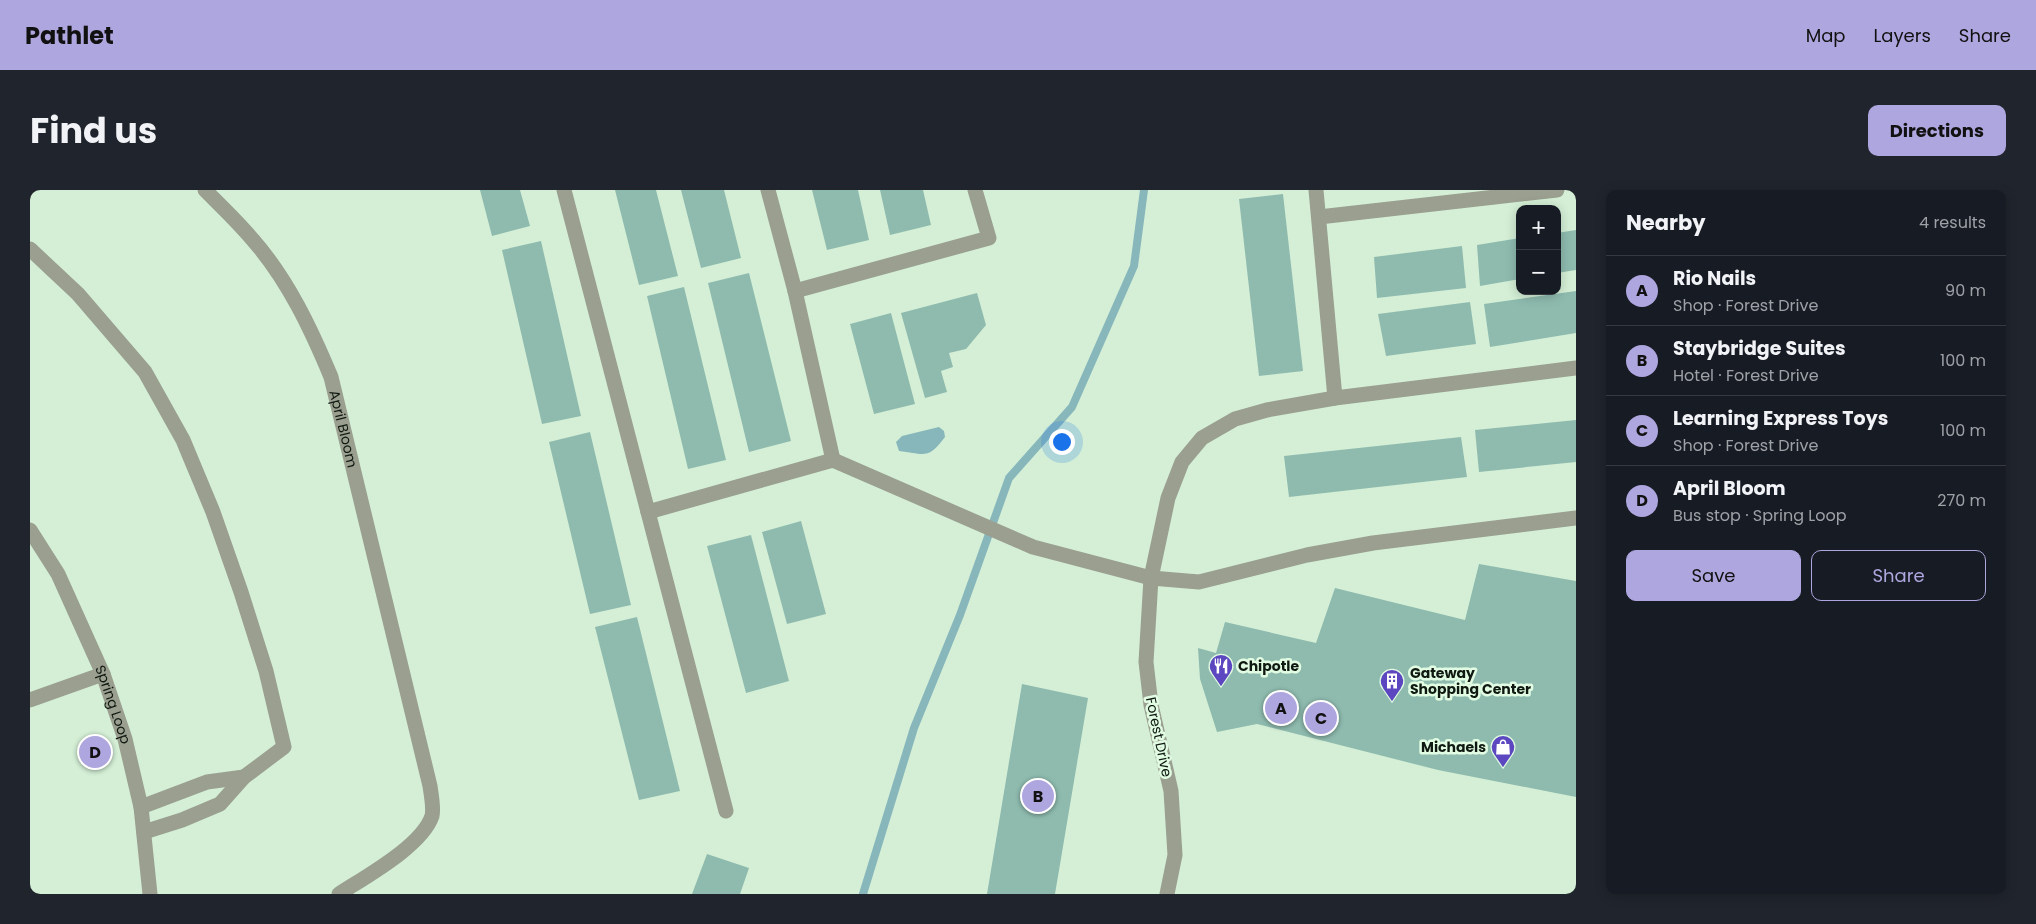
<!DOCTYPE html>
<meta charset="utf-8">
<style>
:root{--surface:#171b24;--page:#20242c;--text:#f1f3f6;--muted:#9ea1a6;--line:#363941;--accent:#aea6de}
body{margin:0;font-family:Poppins,sans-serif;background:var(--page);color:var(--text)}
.controls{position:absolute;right:15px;top:15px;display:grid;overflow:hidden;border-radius:10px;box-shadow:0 2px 12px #0003}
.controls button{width:45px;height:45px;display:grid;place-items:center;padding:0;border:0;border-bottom:1px solid var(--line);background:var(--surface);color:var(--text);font:25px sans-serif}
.you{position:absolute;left:1031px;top:251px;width:18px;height:18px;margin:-12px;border:4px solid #fff;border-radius:50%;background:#1a73e8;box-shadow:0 0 0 8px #1a73e833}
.badge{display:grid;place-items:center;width:32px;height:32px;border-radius:50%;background:var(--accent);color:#111;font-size:16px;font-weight:700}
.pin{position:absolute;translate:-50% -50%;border:2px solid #fff;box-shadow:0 1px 5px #0006}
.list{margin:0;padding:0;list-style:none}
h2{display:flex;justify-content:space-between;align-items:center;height:65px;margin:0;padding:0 20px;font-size:21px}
h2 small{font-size:16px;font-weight:400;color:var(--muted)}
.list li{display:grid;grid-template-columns:32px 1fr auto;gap:15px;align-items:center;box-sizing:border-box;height:70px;padding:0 20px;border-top:1px solid var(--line)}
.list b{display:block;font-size:19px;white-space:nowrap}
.list p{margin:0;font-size:16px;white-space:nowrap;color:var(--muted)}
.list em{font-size:16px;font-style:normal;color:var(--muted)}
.actions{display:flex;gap:10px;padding:15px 20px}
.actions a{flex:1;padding:11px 0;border:1px solid var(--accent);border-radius:10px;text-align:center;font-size:18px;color:var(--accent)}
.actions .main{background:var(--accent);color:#111}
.map{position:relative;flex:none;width:1546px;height:704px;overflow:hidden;border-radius:10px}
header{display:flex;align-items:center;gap:30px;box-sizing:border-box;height:70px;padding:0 25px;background:var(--accent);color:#111}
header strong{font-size:24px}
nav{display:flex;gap:28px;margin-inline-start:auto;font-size:18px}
.intro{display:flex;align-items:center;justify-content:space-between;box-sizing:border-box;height:120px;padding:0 30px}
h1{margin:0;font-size:35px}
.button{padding:12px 22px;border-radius:10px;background:var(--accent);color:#111;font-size:18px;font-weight:700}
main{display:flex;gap:30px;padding:0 30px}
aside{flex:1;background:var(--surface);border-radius:10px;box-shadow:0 2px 12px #0003}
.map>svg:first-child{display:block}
.water{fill:#87b6bb}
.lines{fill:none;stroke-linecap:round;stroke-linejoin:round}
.stream{stroke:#87b6bb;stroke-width:8}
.building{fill:#8fbbaf}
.minor{stroke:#9a9f8f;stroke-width:15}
.labels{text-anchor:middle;stroke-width:5;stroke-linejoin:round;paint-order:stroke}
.street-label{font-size:14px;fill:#101911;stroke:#e1fce3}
.poi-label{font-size:14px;font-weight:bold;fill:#101911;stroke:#e1fce3;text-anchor:start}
</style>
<header>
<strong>Pathlet</strong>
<nav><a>Map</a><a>Layers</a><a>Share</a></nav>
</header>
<div class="intro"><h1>Find us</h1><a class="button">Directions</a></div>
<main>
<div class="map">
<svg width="1546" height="704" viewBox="0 0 1546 704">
<rect width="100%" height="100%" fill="#d4efd6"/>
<path class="water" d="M909,237L914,241L915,247C898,270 895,264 869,261L866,252L872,246Z"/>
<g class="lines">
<path class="stream" d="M833,704L884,538L930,425L979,288L1042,217L1104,76L1114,0"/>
</g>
<path class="building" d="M450,0H490L500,36L462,46Z
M585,0H626L648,86L609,95Z
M651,0H694L711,68L671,78Z
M782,0H828L839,50L797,60Z
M850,0H893L901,35L860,45Z
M1253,4L1273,181L1229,186L1209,9Z
M1546,40V80L1527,83V43Z
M1490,48V89L1450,96L1447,55Z
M511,51L551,226L512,234L472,60Z
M1432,56L1436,98L1347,108L1344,67Z
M719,83L761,251L719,262L678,93Z
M654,97L696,270L658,279L617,106Z
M1546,101V143L1460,157L1454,114Z
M947,103L956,135L936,159L919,163L923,177L911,181L917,202L895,208L871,123Z
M1440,112L1446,154L1356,166L1348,124Z
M861,123L885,214L844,224L820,134Z
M1546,230V272L1449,282L1445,240Z
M560,242L601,415L560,424L519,252Z
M1431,247L1437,287L1259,307L1254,266Z
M771,331L796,424L757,434L732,342Z
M721,345L759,491L716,503L677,356Z
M1449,374L1546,391V607L1408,580L1227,534L1187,542L1170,489L1168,458L1186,463L1195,432L1286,453L1305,398L1435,430Z
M607,427L650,601L609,610L565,437Z
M992,494L1058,508L1025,704H957Z
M677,664L719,678L710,704H662Z"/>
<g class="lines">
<g class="minor">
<path id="s1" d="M175,0C191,16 208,32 223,50C258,90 281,139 301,187L400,596C401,604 404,618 402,626C392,656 335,687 309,704"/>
<path d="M534,0L696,621"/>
<path d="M738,0L765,101L803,270"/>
<path d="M1286,0L1305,208"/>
<path d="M1289,27L1527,0"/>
<path d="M0,59L48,104L115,182L153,250L183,322L211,402L236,481L254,557L214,587L190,614L152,630L114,642"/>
<path d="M765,101L959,48L945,0"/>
<path d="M618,322L803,270L1003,357L1121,388L1169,392L1277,365L1343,353L1546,328"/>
<path id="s2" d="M0,340L28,384L73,484L95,549L111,617L120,704"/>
<path d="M0,510L73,484"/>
<path d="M111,617L177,592L214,587"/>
<path d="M1137,704L1145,665L1141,601L1121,515L1116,472L1121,388L1138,308L1152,272L1172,248L1205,229L1237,220L1305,208L1546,178"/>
</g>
</g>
<defs>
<g id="restaurant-pin" transform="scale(1.25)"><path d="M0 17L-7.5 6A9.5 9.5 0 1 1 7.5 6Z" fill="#5c47c0" stroke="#e1fce3"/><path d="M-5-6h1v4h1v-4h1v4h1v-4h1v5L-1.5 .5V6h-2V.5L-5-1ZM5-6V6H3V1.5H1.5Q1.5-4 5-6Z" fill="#fff"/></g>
<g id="building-pin" transform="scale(1.25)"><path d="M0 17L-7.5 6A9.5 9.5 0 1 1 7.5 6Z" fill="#5c47c0" stroke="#e1fce3"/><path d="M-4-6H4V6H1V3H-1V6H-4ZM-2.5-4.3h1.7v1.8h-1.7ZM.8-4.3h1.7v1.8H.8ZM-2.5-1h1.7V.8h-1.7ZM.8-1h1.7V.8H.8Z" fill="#fff"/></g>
<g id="shop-pin" transform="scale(1.25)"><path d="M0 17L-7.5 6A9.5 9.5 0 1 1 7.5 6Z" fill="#5c47c0" stroke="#e1fce3"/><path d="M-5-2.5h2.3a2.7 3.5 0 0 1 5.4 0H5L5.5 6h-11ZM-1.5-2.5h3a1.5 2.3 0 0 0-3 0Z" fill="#fff"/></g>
</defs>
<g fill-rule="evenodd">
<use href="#restaurant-pin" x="1191" y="476"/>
<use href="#building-pin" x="1362" y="491"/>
<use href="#shop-pin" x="1473" y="557"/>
</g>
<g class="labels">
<g class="street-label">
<text dy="5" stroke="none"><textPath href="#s1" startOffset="281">April Bloom</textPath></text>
<text dy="5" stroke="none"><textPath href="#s2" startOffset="194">Spring Loop</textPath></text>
<text transform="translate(1129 547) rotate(78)" y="5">Forest Drive</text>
</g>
<g class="poi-label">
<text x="1208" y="481">Chipotle</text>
<text x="1380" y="488">Gateway<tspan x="1380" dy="16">Shopping Center</tspan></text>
<text x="1456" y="562" text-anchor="end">Michaels</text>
</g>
</g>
</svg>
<div class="controls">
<button>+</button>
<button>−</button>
</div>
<div class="you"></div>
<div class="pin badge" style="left:1251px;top:518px">A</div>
<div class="pin badge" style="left:1008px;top:606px">B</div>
<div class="pin badge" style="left:1291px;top:528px">C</div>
<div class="pin badge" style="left:65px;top:562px">D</div>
</div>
<aside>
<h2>Nearby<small>4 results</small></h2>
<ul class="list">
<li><span class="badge">A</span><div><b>Rio Nails</b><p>Shop · Forest Drive</p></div><em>90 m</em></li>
<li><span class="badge">B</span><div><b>Staybridge Suites</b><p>Hotel · Forest Drive</p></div><em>100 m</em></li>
<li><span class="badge">C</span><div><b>Learning Express Toys</b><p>Shop · Forest Drive</p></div><em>100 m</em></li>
<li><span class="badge">D</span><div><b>April Bloom</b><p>Bus stop · Spring Loop</p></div><em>270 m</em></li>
</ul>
<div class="actions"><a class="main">Save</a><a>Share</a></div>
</aside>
</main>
